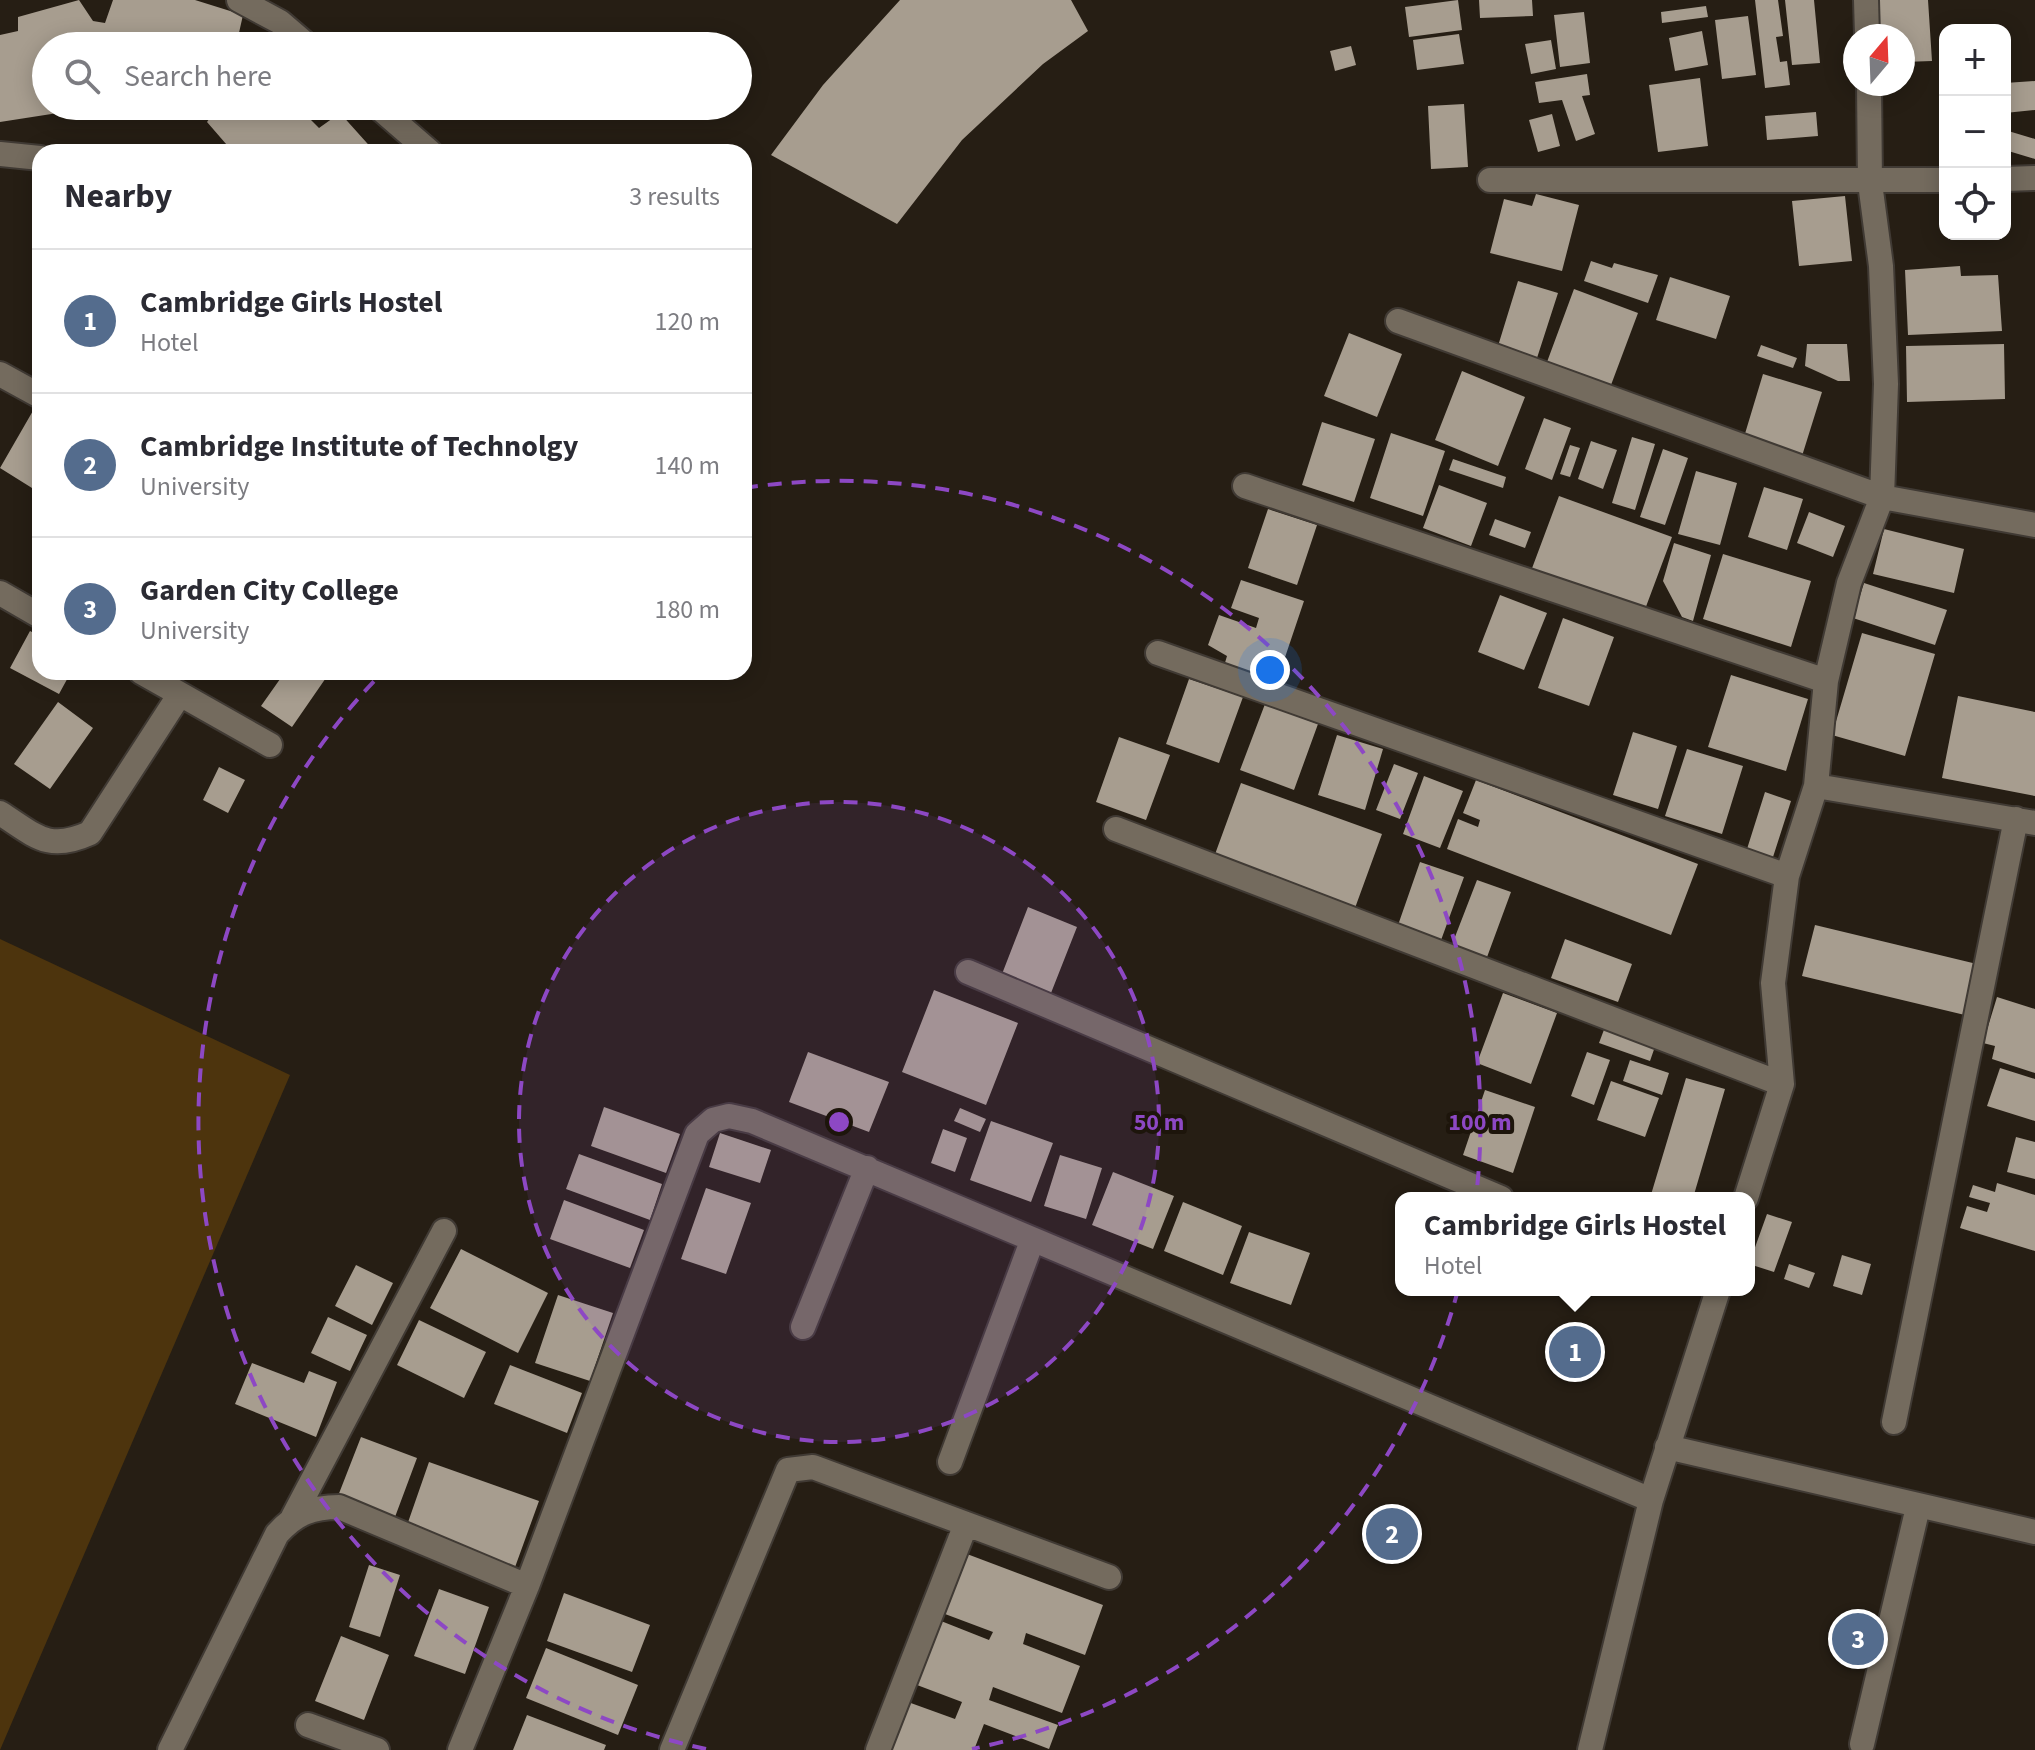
<!DOCTYPE html>
<meta charset="utf-8">
<style>
:root{--surface:#fff;--page:#f2f2f3;--text:#2b2b33;--muted:#7c7c81;--line:#e1e1e2;--accent:#546c8d}
body{margin:0;font-family:"Source Sans 3",sans-serif;background:var(--page);color:var(--text)}
.controls{position:absolute;right:24px;top:24px;display:grid;overflow:hidden;border-radius:16px;box-shadow:0 4px 20px #0003}
.controls button{width:72px;height:72px;display:grid;place-items:center;padding:0;border:0;border-bottom:2px solid var(--line);background:var(--surface);color:var(--text);font:40px sans-serif}
.compass{position:absolute;left:1843px;top:24px;width:72px;height:72px;border-radius:50%;background:var(--surface);box-shadow:0 4px 20px #0003;rotate:19deg}
.you{position:absolute;left:1270px;top:670px;width:28px;height:28px;margin:-20px;border:6px solid #fff;border-radius:50%;background:#1a73e8;box-shadow:0 0 0 12px #1a73e833}
.badge{display:grid;place-items:center;width:52px;height:52px;border-radius:50%;background:var(--accent);color:#fff;font-size:26px;font-weight:700}
.pin{position:absolute;translate:-50% -50%;border:4px solid #fff;box-shadow:0 2px 8px #0006}
.popup{position:absolute;left:1395px;top:1192px;width:360px;height:104px;box-sizing:border-box;display:grid;place-content:center;border-radius:16px;background:var(--surface);filter:drop-shadow(0 2px 6px #0005);font-size:26px;white-space:nowrap;color:var(--muted)}
.popup b{font-size:30px;color:var(--text)}
.popup::after{content:'';position:absolute;left:50%;top:100%;margin-left:-16px;border:16px solid transparent;border-top-color:var(--surface)}
.list{margin:0;padding:0;list-style:none}
h2{display:flex;justify-content:space-between;align-items:center;height:104px;margin:0;padding:0 32px;font-size:34px}
h2 small{font-size:26px;font-weight:400;color:var(--muted)}
.list li{display:grid;grid-template-columns:52px 1fr auto;gap:24px;align-items:center;box-sizing:border-box;height:144px;padding:0 32px;border-top:2px solid var(--line)}
.list b{display:block;font-size:30px;white-space:nowrap}
.list p{margin:0;font-size:26px;white-space:nowrap;color:var(--muted)}
.list em{font-size:26px;font-style:normal;color:var(--muted)}
.icon{flex:none;width:44px;height:44px;fill:none;stroke:currentColor;stroke-width:2;stroke-linecap:round;stroke-linejoin:round}
.map{position:relative;flex:none;width:2035px;height:1750px;overflow:hidden}
.search{position:absolute;background:var(--surface);box-shadow:0 4px 20px #0003;left:32px;top:32px;width:720px;height:88px;display:flex;align-items:center;gap:20px;box-sizing:border-box;padding:0 28px;border-radius:44px;color:var(--muted);font-size:30px}
.panel{position:absolute;background:var(--surface);box-shadow:0 4px 20px #0003;left:32px;top:144px;width:720px;height:536px;border-radius:24px}
.map>svg:first-child{display:block}
.green{fill:#4d340d}
.building{fill:#a79d8f}
.lines{fill:none;stroke-linecap:round;stroke-linejoin:round}
.minor-casing{stroke:#403a34;stroke-width:28}
.minor{stroke:#746b5e;stroke-width:24}
.ring{fill:none;stroke:#8d48c4;stroke-width:4;stroke-dasharray:14 10}
.centre{fill:#8d48c4;stroke:#1d150b;stroke-width:4}
.ring-label{font-size:24px;text-anchor:middle;font-weight:bold;fill:#8d48c4;stroke:#1d150b;stroke-width:8;stroke-linejoin:round;paint-order:stroke}
</style>
<div class="map">
<svg width="2035" height="1750" viewBox="0 0 2035 1750">
<rect width="100%" height="100%" fill="#261e14"/>
<path class="green" d="M0,939L290,1075L0,1750Z"/>
<path class="building" d="M79,0L93,21L105,23L113,0H195L243,15L236,46H46V106L90,108L0,122V35L18,31V17Z
M900,0H1071L1088,31L1043,64L962,140L897,224L771,155L823,85Z
M1458,0L1462,30L1409,37L1405,7Z
M1479,0H1532L1533,16L1480,18Z
M1755,0H1778L1783,36L1776,37L1780,62L1787,61L1790,85L1765,88Z
M1785,0H1814L1820,63L1792,65Z
M1873,0H1928L1932,61L1903,62V36H1875Z
M1706,6L1708,17L1662,23L1661,12Z
M1584,12L1590,63L1560,67L1554,15Z
M1748,16L1756,75L1722,79L1715,20Z
M1702,31L1708,65L1675,71L1669,38Z
M1459,34L1464,64L1417,70L1413,40Z
M1551,40L1556,69L1531,74L1525,44Z
M1351,46L1356,65L1335,71L1330,51Z
M1587,74L1590,95L1582,96L1595,134L1576,141L1562,100L1539,103L1535,82Z
M1700,78L1708,146L1658,152L1649,85Z
M2035,81V110L2005,113V83Z
M1464,104L1468,167L1431,169L1428,106Z
M218,106H329L311,120L319,128L340,113L375,152H233L207,122Z
M1816,112L1818,136L1767,140L1765,116Z
M1552,114L1560,146L1538,152L1529,120Z
M2005,130L2035,139V159L2005,150Z
M1536,194L1579,205L1562,271L1490,253L1504,199L1532,206Z
M1845,196L1852,261L1799,266L1792,201Z
M1591,261L1612,268L1614,263L1658,275L1648,303L1584,281Z
M1960,266L1961,276L1998,275L2002,331L1908,335L1905,270Z
M1670,277L1730,296L1716,339L1656,320Z
M1518,281L1558,293L1537,358L1498,346Z
M1574,289L1638,313L1611,385L1547,362Z
M1349,333L1402,354L1377,417L1324,396Z
M1807,344H1847L1850,381H1838L1805,366Z
M2004,344L2005,399L1907,402L1906,346Z
M1761,345L1797,358L1793,368L1757,356Z
M1462,371L1525,397L1498,466L1435,440Z
M1763,374L1822,392L1802,456L1744,437Z
M34,409L40,412V493L0,468Z
M1544,418L1571,428L1552,480L1525,469Z
M1322,422L1375,439L1354,502L1302,485Z
M1391,433L1445,451L1423,516L1370,498Z
M1632,437L1655,444L1635,510L1612,503Z
M1591,441L1617,450L1603,489L1578,479Z
M1570,445L1580,448L1570,477L1560,474Z
M1663,449L1688,458L1665,525L1640,517Z
M1453,459L1506,477L1503,488L1449,470Z
M1696,471L1737,483L1720,545L1678,534Z
M1439,485L1487,503L1471,546L1423,528Z
M1764,487L1803,499L1787,550L1748,537Z
M1559,496L1672,537L1644,612L1531,571Z
M1268,509L1317,525L1297,585L1248,568Z
M1809,512L1845,526L1833,557L1797,543Z
M1495,519L1531,532L1525,548L1489,535Z
M1884,529L1964,549L1954,593L1873,574Z
M1674,543L1711,555L1693,621L1682,617L1663,581Z
M1723,554L1811,581L1791,647L1703,619Z
M1241,580L1304,601L1276,684L1224,666L1227,656L1208,645L1219,615L1256,628L1259,618L1231,608Z
M1864,583L1947,610L1935,645L1853,618Z
M1500,595L1547,613L1524,670L1478,652Z
M1563,618L1614,637L1589,706L1538,688Z
M30,631L40,636V672H71L59,694L10,668Z
M1862,633L1935,654L1905,756L1832,735Z
M285,672H330L292,727L261,706Z
M1731,675L1808,699L1786,771L1708,747Z
M1189,679L1243,697L1219,763L1166,744Z
M1958,696L2035,712V796L1942,778Z
M58,702L93,728L50,789L14,764Z
M1265,704L1318,724L1294,790L1240,770Z
M1633,732L1677,746L1658,809L1613,795Z
M1337,735L1383,749L1365,810L1318,795Z
M1119,737L1170,755L1146,820L1096,802Z
M1687,749L1743,766L1722,834L1665,816Z
M1394,764L1418,773L1400,819L1376,810Z
M219,767L245,780L228,813L203,800Z
M1424,776L1463,791L1440,848L1403,834Z
M1476,780L1698,864L1671,935L1447,849L1458,819L1478,827L1480,820L1463,813Z
M1241,783L1382,834L1355,908L1214,857Z
M1765,792L1791,801L1773,857L1747,849Z
M1420,862L1464,877L1440,943L1397,928Z
M1477,880L1511,892L1483,968L1448,955Z
M1028,907L1077,927L1051,993L1002,974Z
M1815,925L1981,965L1969,1016L1802,976Z
M1565,939L1632,964L1618,1002L1551,978Z
M934,990L1018,1023L986,1105L902,1072Z
M1503,993L1557,1013L1531,1084L1477,1063Z
M1997,997L2035,1009V1073L1992,1059L1995,1046L1983,1043Z
M1608,1019L1658,1038L1650,1061L1599,1043Z
M808,1052L889,1082L869,1132L789,1102Z
M1587,1052L1610,1060L1594,1105L1571,1096Z
M1630,1060L1669,1073L1662,1095L1623,1081Z
M2000,1068L2035,1079V1121L1987,1106Z
M1686,1078L1725,1089L1693,1198H1650Z
M1611,1081L1659,1098L1645,1137L1597,1120Z
M1485,1090L1535,1107L1513,1173L1463,1155Z
M604,1107L680,1134L666,1173L591,1146Z
M960,1108L986,1119L980,1132L954,1121Z
M991,1121L1053,1143L1031,1202L970,1180Z
M943,1129L967,1138L955,1172L931,1163Z
M720,1133L771,1150L760,1183L709,1167Z
M2016,1137L2035,1142V1179L2007,1172Z
M579,1154L662,1184L650,1220L566,1189Z
M1060,1155L1102,1168L1086,1219L1044,1206Z
M1113,1172L1174,1196L1153,1249L1092,1225Z
M1997,1183L2035,1195V1251L1960,1228L1967,1206L1987,1212L1990,1203L1969,1197L1973,1185L1995,1192Z
M706,1188L751,1203L726,1274L681,1259Z
M564,1200L644,1230L630,1268L550,1239Z
M1183,1202L1242,1226L1223,1275L1164,1251Z
M1767,1214L1792,1222L1774,1272L1749,1264Z
M1249,1232L1310,1253L1291,1305L1230,1283Z
M461,1249L548,1293L518,1353L430,1308Z
M1842,1255L1871,1264L1862,1295L1833,1286Z
M1789,1264L1815,1273L1809,1288L1784,1279Z
M356,1265L393,1283L372,1325L335,1306Z
M558,1295L613,1313L590,1381L535,1363Z
M328,1317L367,1335L350,1371L311,1353Z
M419,1320L486,1352L464,1398L397,1365Z
M252,1363L304,1383L309,1371L337,1382L316,1437L235,1404Z
M510,1365L582,1393L567,1433L494,1404Z
M361,1437L417,1458L395,1517L338,1496Z
M429,1462L539,1501L514,1570L405,1531Z
M967,1554L1103,1605L1085,1655L1026,1633L1023,1644L1080,1666L1062,1713L993,1687L989,1700L1058,1725L1049,1749L984,1724L974,1750H890L908,1702L955,1719L962,1702L917,1685L941,1621L989,1640L993,1632L945,1614Z
M369,1565L400,1575L380,1637L349,1627Z
M439,1589L489,1607L465,1674L414,1656Z
M564,1593L650,1625L632,1672L547,1641Z
M341,1636L389,1655L364,1720L315,1701Z
M546,1648L638,1685L618,1735L526,1698Z
M527,1715L606,1745L604,1750H513Z"/>
<g class="lines">
<g class="minor-casing">
<path id="minor" d="M239,0L280,22L308,46
M1866,0L1867,36
M377,106L430,152
M0,154L40,158
M2005,179L2035,178
M1490,180H1945
M1398,321L1882,497L2035,525
M0,374L40,396
M1245,486L1826,681
M0,593L40,616
M1158,653L1787,876
M141,672L270,745
M1816,786L2035,823
M0,813C36,836 48,852 90,833L180,694
M1116,829L1782,1084
M968,972L1501,1198
M1746,1198L1782,1084L1773,983L1787,876L1816,786L1826,681L1849,583L1882,497L1886,384L1881,266L1870,183L1869,84
M803,1327L867,1168
M1894,1422L2016,819
M1667,1447L2035,1532
M950,1462L1032,1241
M293,1517L444,1231
M308,1725L377,1750
M1862,1744L1918,1507
M170,1750L277,1534C296,1513 312,1507 339,1507L527,1586
M460,1750L527,1586L697,1134L713,1120L729,1116L752,1121L1651,1500
M672,1750L788,1470L813,1467L1109,1577
M878,1750L966,1524
M1590,1750L1651,1500L1718,1290"/>
</g>
<use href="#minor" class="minor"/>
</g>
<circle cx="839" cy="1122" r="320" fill="#8d48c4" fill-opacity=".12"/>
<g class="ring">
<circle cx="839" cy="1122" r="320"/>
<path d="M706 1749A641 641 0 0 1 382 673M744 488A641 641 0 0 1 972 1749"/>
</g>
<circle cx="839" cy="1122" r="12" class="centre"/>
<g class="ring-label">
<text x="1159" y="1130">50 m</text>
<text x="1480" y="1130">100 m</text>
</g>
</svg>
<div class="controls">
<button>+</button>
<button>−</button>
<button><svg class="icon" aria-label="locate" viewBox="0 0 24 24"><circle cx="12" cy="12" r="6"/><path d="M12 2v4M12 18v4M2 12h4M18 12h4"/></svg></button>
</div>
<svg class="compass" viewBox="-18 -18 36 36"><path d="M0-13l5 13h-10z" fill="#e53935"/><path d="M0 13l5-13h-10z" fill="#7c7c81"/></svg>
<div class="you"></div>
<div class="pin badge" style="left:1575px;top:1352px">1</div>
<div class="popup"><b>Cambridge Girls Hostel</b>Hotel</div>
<div class="pin badge" style="left:1392px;top:1534px">2</div>
<div class="pin badge" style="left:1858px;top:1639px">3</div>
<div class="search"><svg class="icon" aria-label="search" viewBox="0 0 24 24"><circle cx="10" cy="10" r="6"/><path d="M15 15l6 6"/></svg>Search here</div>
<section class="panel">
<h2>Nearby<small>3 results</small></h2>
<ul class="list">
<li><span class="badge">1</span><div><b>Cambridge Girls Hostel</b><p>Hotel</p></div><em>120 m</em></li>
<li><span class="badge">2</span><div><b>Cambridge Institute of Technolgy</b><p>University</p></div><em>140 m</em></li>
<li><span class="badge">3</span><div><b>Garden City College</b><p>University</p></div><em>180 m</em></li>
</ul>
</section>
</div>
